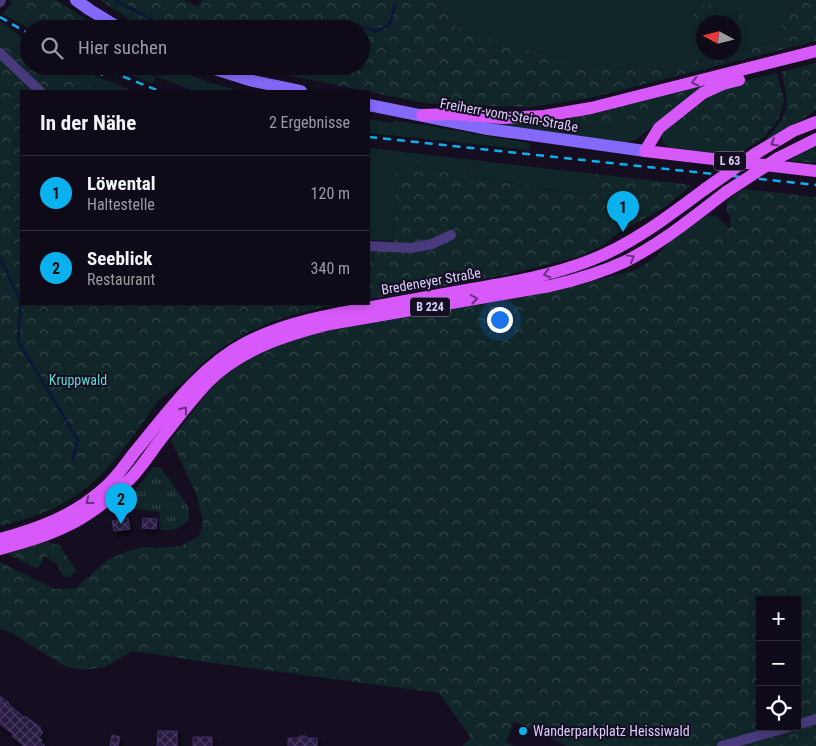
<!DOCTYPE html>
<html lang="de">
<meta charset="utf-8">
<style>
:root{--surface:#0f0a18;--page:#1d1825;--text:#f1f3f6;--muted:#9b9aa2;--line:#2f2b37;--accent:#09b2ef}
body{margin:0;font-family:"Roboto Condensed",sans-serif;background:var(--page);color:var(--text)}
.controls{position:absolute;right:15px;bottom:15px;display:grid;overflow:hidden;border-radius:0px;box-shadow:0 2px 8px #0003}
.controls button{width:45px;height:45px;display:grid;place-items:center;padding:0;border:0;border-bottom:1px solid var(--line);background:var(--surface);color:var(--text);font:25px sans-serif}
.compass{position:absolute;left:696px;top:15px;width:45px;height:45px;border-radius:50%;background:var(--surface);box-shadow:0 2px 8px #0003;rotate:277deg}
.you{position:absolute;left:499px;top:319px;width:18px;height:18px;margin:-12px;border:4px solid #fff;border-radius:50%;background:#1a73e8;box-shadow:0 0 0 8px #1a73e833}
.badge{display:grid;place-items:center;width:32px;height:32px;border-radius:50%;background:var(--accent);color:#111;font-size:16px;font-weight:700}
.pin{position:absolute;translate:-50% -41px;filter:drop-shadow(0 1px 2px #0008)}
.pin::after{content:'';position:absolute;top:26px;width:18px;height:15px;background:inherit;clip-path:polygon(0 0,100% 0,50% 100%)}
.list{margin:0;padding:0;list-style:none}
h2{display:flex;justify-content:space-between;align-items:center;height:65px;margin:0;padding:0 20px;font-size:21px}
h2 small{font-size:16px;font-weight:400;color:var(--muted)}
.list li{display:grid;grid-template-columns:32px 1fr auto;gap:15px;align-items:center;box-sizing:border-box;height:75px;padding:0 20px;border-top:1px solid var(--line)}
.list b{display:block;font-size:19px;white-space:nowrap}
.list p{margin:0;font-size:16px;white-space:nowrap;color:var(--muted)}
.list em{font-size:16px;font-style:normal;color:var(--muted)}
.icon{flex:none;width:28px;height:28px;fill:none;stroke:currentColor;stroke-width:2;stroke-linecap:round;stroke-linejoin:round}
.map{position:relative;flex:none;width:816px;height:746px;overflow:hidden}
.search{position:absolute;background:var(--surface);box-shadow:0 2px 8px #0003;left:20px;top:20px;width:350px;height:55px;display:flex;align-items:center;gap:12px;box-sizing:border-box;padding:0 18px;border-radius:28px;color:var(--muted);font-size:19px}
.panel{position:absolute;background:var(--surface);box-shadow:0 2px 8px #0003;left:20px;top:90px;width:350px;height:215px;border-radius:0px}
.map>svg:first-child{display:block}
.green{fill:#112629}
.forest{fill:url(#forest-crowns);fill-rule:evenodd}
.park{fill:url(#park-tufts)}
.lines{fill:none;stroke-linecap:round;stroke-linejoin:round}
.stream{stroke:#0b153b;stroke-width:2.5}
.building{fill:url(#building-cross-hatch);stroke:#442d6b;filter:url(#shadow)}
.street{stroke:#483a7d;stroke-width:10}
.secondary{stroke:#8469fa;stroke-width:12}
.primary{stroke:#d859f9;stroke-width:12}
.rail{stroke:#09b2ef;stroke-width:2.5;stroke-dasharray:8 6;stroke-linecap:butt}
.primary-bridge{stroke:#d859f9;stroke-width:12}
.oneway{stroke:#6c3082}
.poi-dot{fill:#09b2ef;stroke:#140e20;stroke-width:2}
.labels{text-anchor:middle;stroke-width:4;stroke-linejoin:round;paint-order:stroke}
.shield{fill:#140e20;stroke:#9f94bb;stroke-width:1}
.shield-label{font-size:12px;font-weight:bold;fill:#dbcefd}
.street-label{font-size:14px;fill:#dbcefd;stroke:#140e20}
.park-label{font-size:14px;fill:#5ddacf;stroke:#140e20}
.poi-label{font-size:14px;fill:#dbcefd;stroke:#140e20;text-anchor:start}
</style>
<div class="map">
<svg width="816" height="746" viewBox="0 0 816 746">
<defs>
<pattern id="forest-crowns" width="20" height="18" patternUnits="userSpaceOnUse" patternTransform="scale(1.25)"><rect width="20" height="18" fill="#112629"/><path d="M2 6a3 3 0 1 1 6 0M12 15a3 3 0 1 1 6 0" fill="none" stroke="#334449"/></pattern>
<pattern id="park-tufts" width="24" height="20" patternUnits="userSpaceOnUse" patternTransform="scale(1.25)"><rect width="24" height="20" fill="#112629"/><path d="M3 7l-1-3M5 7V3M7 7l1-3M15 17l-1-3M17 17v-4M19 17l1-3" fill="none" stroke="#334449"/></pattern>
<pattern id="building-cross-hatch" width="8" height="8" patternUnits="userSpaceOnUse" patternTransform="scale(1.25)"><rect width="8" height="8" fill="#281a40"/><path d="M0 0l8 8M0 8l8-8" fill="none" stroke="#473a5c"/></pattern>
<filter id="shadow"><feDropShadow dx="2.5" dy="4" stdDeviation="2.5" flood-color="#0009"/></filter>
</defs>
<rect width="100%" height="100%" fill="#140e20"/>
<path class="green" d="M440,0H795L775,42L734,52V22H704V52L730,53L640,74L625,68L602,65L584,70L547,55L501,42L454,26Z
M12,3L55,29H31L2,14Z
M0,21L29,42V60L0,42Z
M42,66H73L132,91H107Z
M108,66H132L155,77L159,66H169L208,82L239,91H196L156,77L153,84Z
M718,79L701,90L637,139L625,143L482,122L579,114L583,124L610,128L692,87Z
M369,119L392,123L394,120L529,143L530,150L369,133Z
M675,122L735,156L668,147L662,141V132Z
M369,148L595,174L592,197L397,164L393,241L369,240Z
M707,215L716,216L728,227V232L709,234L692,237L686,227L697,220Z"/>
<path class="forest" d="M7,0H56L100,29H55Z
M100,0H184L198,7L202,0H440L454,26L501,42L547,55L584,70L602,65L625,68L640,74L730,53L734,52L775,42L795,0H816V41L590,98L529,107L429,104L262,70L249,66H361V29H147L140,26Z
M708,5H716L742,13L744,19L743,24L734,26V22H710L694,18V10L696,7Z
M0,42L29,60V66H42L107,91H21V304H340C295,312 248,326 211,356C201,364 193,374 183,382C176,389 166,394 159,400C155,405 151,411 148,416C139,428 130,440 121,452C88,495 52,514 0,526Z
M816,63V110L774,137L765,141C789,113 791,107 781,72Z
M777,73L784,100L782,110L776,123L764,137L735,156L675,122C691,110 706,97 724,88C741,81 760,77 777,73Z
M692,87L670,108L638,124L610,128L583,124L579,114Z
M815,144L816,163L788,161Z
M397,164L591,197L595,174L692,185L665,207L618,233L602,246L578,257L501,276L369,299V250L393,251Z
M743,189L816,197V746H567L514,721L506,742L514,746H462L471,738L439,693L227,665L132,651L105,667L83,670L65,666L8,631L0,629V562L54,589H65L76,588L107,560L128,551L143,547L158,548L181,546L199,536L203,523L197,496L171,440L215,383L239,363L274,344L330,329L561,289L636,270L656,257L667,244L686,227L692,237L709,234L728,232L731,217C719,203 732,196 743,189ZM760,600H797V727H760Z
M43,541L59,545L77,571L69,577L63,576L57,564L45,556L38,569L6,553Z"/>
<path class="park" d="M153,467H160L182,497L189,509V519C179,530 173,531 158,530L160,512L134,509L111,513L109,509L137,488Z"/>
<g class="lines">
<path class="stream" d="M114,0L171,29
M332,29L333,28L357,26L375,31L389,25L395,6
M0,258L21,301L18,341L78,440L73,459"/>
</g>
<path class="building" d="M128,518L130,529L114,531L112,521Z
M143,518L157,519L156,529L142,528Z
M0,696L9,703L8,704L25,718V716L41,728L40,729L43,732L39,738L42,740L41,742L45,746H24L12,736L14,735L0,724Z
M158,731H177V746H157Z
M112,735L120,737L118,746H110Z
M299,736H306V738H317V746H288V738H299Z
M193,737H212V746H193Z"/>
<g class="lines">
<path class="street" d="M0,2L1,0
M0,53L40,91
M369,246L411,248L432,244L451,235
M797,725L816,719
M722,746L789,727"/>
<path class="secondary" d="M76,0L90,10L121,29
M205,66L253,81L301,91
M369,105L488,129L645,151"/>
<path class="primary" d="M739,80L723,84L703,93L659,128L645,151L816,171
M422,115L455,114L502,118L544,116L591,108L816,51
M755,154L793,131L816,122
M778,158L816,139
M0,539C37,529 73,516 102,490C115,480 124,466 134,453C167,413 200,366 247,342C287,322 328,315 372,307C405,301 439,295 472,289C513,282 553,275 591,260C633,244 670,215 705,189
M0,549C31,540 65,531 91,512C106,502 119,490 132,477C140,468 148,457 155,447C172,425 189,402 208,382C241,349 286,335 330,324L550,286C576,280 600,273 624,262C661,244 693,217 726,192"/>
<path class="rail" d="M0,17L29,34
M83,66L103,75
M97,66L159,91
M369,137L816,185"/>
<path class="primary-bridge" d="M705,189L755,154
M726,192L778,158"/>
</g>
<defs><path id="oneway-chevron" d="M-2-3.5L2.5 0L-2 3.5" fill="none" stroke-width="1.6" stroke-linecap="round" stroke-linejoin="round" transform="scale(1.25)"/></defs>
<g class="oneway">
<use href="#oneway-chevron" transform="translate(695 82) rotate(166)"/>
<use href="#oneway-chevron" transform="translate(774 143) rotate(149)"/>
<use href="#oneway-chevron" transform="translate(631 258) rotate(-29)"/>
<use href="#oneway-chevron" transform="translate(547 274) rotate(166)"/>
<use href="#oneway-chevron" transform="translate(474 299) rotate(-10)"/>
<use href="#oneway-chevron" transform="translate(184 410) rotate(-52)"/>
<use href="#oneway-chevron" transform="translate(89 501) rotate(143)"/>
</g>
<circle class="poi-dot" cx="523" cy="731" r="5"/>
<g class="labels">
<g class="shield">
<rect x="714" y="151.5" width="32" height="19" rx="4"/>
<rect x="410" y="297.5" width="40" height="19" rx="4"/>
</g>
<g class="shield-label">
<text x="730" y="165">L 63</text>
<text x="430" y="311">B 224</text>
</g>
<g class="street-label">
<text transform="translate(509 115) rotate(10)" y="5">Freiherr-vom-Stein-Straße</text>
<text transform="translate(431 281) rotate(-10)" y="5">Bredeneyer Straße</text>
</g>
<g class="park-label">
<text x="78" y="385">Kruppwald</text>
</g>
<g class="poi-label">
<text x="533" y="736">Wanderparkplatz Heissiwald</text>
</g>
</g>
</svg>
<div class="controls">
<button>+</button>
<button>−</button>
<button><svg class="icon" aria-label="locate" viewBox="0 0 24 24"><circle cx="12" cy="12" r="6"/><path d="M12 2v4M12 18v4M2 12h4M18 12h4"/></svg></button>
</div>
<svg class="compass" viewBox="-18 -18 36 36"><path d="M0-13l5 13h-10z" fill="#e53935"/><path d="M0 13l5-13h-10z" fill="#9b9aa2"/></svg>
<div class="you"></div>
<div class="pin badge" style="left:623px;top:232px">1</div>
<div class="pin badge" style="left:121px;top:524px">2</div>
<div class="search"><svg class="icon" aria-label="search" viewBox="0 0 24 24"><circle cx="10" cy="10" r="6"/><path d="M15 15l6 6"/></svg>Hier suchen</div>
<section class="panel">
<h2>In der Nähe<small>2 Ergebnisse</small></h2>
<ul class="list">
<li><span class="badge">1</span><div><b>Löwental</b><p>Haltestelle</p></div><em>120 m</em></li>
<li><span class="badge">2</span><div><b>Seeblick</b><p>Restaurant</p></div><em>340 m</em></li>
</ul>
</section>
</div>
